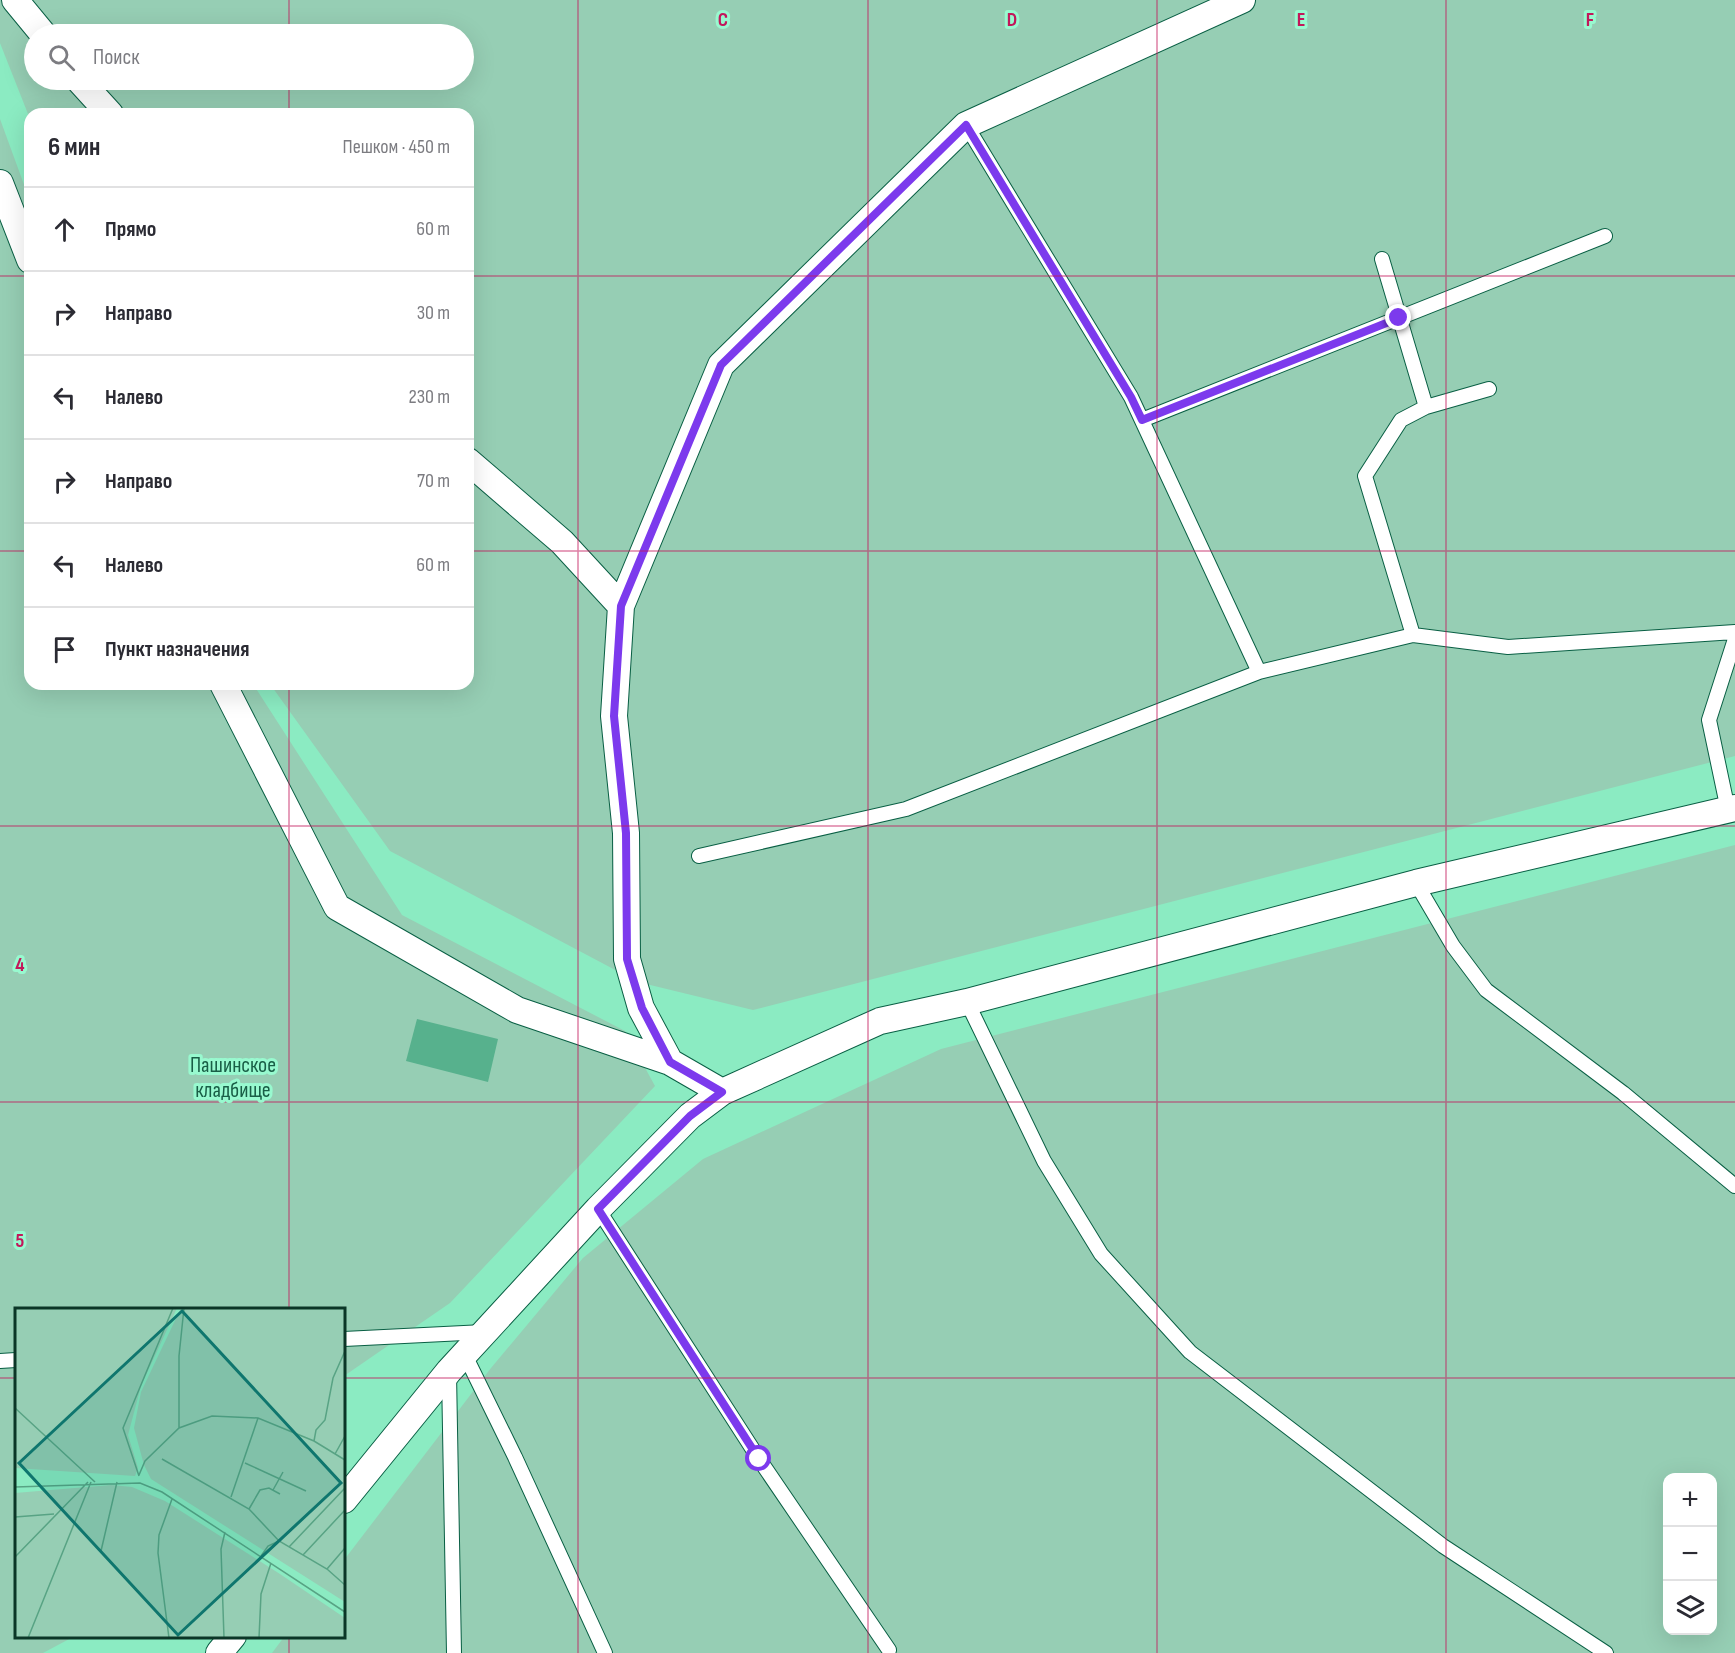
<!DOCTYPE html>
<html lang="ru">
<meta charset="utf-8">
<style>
:root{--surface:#fff;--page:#f7f7f7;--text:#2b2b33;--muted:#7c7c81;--line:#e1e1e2}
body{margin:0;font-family:"Sofia Sans Condensed",sans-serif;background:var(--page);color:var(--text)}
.controls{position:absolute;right:18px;bottom:18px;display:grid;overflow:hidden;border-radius:12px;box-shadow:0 6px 24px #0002}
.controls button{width:54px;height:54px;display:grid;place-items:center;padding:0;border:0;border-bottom:2px solid var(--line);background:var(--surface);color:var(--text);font:30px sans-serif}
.stop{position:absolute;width:18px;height:18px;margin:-14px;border:4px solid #7c3aed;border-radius:50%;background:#fff}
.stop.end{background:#7c3aed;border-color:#fff;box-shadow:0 2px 6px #0008}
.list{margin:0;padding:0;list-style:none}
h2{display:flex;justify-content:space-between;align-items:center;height:78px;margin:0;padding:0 24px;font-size:26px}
h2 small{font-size:20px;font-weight:400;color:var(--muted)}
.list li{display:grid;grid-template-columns:39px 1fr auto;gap:18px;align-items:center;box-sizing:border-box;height:84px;padding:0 24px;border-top:2px solid var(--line)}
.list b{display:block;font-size:22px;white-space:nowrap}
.list em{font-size:20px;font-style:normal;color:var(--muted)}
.icon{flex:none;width:33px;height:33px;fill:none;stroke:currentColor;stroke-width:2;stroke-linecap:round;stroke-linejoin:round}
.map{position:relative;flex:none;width:1735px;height:1653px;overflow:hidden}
.search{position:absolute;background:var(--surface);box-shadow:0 6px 24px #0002;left:24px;top:24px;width:450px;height:66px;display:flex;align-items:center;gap:15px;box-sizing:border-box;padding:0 21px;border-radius:33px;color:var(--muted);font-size:22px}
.panel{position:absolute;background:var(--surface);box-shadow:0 6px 24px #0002;left:24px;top:108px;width:450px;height:582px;border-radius:18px}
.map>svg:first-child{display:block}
.green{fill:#96ceb4;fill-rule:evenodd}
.building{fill:#57b18d}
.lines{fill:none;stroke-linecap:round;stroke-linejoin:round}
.service-casing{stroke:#095f44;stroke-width:16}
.minor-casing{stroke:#095f44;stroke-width:28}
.service{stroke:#fff;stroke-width:14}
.minor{stroke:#fff;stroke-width:26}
.route{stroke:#7c3aed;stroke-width:8}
.grid{fill:none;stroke:#c2185b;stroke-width:1.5;stroke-opacity:0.55}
.labels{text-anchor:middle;stroke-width:6;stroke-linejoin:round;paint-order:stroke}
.park-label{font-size:22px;fill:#195e46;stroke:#98f9cf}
.inset-road{fill:none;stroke:#58a384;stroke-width:1.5}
.view{fill:#0f766e;fill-opacity:0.15;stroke:#0f766e;stroke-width:3}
.inset-edge{fill:none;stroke:#0b3627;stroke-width:3}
.grid-label{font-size:20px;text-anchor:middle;font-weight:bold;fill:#c2185b;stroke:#98f9cf;stroke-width:6;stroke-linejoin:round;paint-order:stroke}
</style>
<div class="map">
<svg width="1735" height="1653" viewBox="0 0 1735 1653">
<rect width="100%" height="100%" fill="#8bebc2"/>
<path class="green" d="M0,0H1735V756L753,1010L638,982L390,851L270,684H468V114H30V119L0,43ZM34,34H464V80H34Z
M0,119L30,201V684H253L402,915L625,1031L655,1086L450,1303L344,1376V1310H16V1636L73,1637L43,1653H0Z
M1735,845V1653H272L284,1637L344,1636V1560L491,1368L583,1258L703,1159L941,1049ZM1668,1478H1712V1630H1668Z"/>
<path class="building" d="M417,1019L498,1039L488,1082L406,1061Z"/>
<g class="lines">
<g class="service-casing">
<path id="service" d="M966,125L1131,397L1259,672
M1382,259L1426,407
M1142,420L1605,236
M1413,635L1365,476L1401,420L1426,407L1489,389
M1728,810L1709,720L1735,639
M699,856L906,809L1259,672L1413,635L1508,647L1735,632
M1416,883L1453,946L1486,990L1623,1093L1735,1186
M967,1002L1044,1161L1101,1254L1190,1352L1443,1546L1606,1653
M598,1209L759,1459L889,1650
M344,1339L484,1332
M464,1353L515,1457L605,1653
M0,1361L16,1360
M449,1373L454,1653"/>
</g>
<g class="minor-casing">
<path id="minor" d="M15,0L43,34
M79,80L110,114
M0,183L30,260
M468,461L562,542L621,606
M223,684L337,907L517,1010L670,1062L722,1092
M670,1062L641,1008L627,959L626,833L614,716L621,606L721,365L966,125L1242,0
M344,1500L449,1371L598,1209L690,1116L722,1092L880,1021L967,1002L1416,883L1735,808
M219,1653L233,1636"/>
</g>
<use href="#service" class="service"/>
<use href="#minor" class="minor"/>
</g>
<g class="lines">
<path class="route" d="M759,1459L598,1209L690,1116L722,1092L670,1062L642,1008L627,959L626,833L614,716L621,606L721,365L966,125L1131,397L1142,420L1399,318"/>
</g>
<path class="grid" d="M289,0V34M578,0V1653M868,0V1653M1157,0V1653M1446,0V1653M289,80V114M0,276H30M468,276H1735M0,551H30M468,551H1735M289,684V1310M0,826H1735M0,1102H1735M0,1378H16M344,1378H1735M289,1636V1653"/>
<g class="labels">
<g class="park-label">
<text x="233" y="1072">Пашинское<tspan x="233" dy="25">кладбище</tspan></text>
</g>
</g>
<g transform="translate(15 1308)">
<rect width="330" height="330" fill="#8bebc2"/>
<path d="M0,0H162L126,78L113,127L123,160L120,168L0,160ZM166,0H330V294L136,171L129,157L119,120L126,84ZM96,177L117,179L150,193L265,266L330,310V330H0V185Z" fill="#96ceb4"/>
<path class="inset-road" d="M0,100L80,174M164,120V48L169,0M299,133L301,122L310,112L318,70L330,43M320,146L330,128M147,151L234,201L264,233L312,261L330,277M230,155L291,183M124,167L130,153L164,120L197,108L243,110L299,133L330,152M124,168L108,120L158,0M0,179L125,175L147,184L330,304M258,182L268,164M216,189L243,110M234,201L245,182L254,180L265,186M0,209L39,206M274,239L330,180M86,243L102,174M288,247L330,202M246,248L253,238L264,233M0,249L73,174M312,261L330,240M13,330L76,174M154,330L143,245L144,227L157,191M209,330L206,241L210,224M244,330L246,286L256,255"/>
<path class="view" d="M167,3L326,175L163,327L4,155Z"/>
<rect width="330" height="330" class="inset-edge"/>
</g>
<g class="grid-label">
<text x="723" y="26">C</text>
<text x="1012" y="26">D</text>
<text x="1301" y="26">E</text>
<text x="1590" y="26">F</text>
<text x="20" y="971">4</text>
<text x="20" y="1247">5</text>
</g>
</svg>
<div class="controls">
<button>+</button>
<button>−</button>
<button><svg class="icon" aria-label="layers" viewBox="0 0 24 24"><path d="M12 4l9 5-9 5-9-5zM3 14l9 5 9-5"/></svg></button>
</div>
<div class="stop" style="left:759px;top:1459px"></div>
<div class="stop end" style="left:1399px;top:318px"></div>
<div class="search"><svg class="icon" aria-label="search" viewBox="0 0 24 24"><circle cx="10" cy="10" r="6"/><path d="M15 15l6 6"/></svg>Поиск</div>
<section class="panel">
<h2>6 мин<small>Пешком · 450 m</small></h2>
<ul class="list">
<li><svg class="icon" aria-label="ahead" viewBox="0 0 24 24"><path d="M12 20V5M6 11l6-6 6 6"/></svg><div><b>Прямо</b></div><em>60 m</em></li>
<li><svg class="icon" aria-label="right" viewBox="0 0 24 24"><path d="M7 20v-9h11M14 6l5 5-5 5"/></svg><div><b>Направо</b></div><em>30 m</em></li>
<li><svg class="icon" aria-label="left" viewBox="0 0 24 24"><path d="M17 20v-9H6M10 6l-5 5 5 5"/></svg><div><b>Налево</b></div><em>230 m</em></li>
<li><svg class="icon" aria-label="right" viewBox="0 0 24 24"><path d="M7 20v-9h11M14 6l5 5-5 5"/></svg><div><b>Направо</b></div><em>70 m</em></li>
<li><svg class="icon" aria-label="left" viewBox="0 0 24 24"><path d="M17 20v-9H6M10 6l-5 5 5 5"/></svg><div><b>Налево</b></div><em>60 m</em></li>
<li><svg class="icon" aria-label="arrive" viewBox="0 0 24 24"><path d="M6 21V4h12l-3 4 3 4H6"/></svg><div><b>Пункт назначения</b></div></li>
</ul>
</section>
</div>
